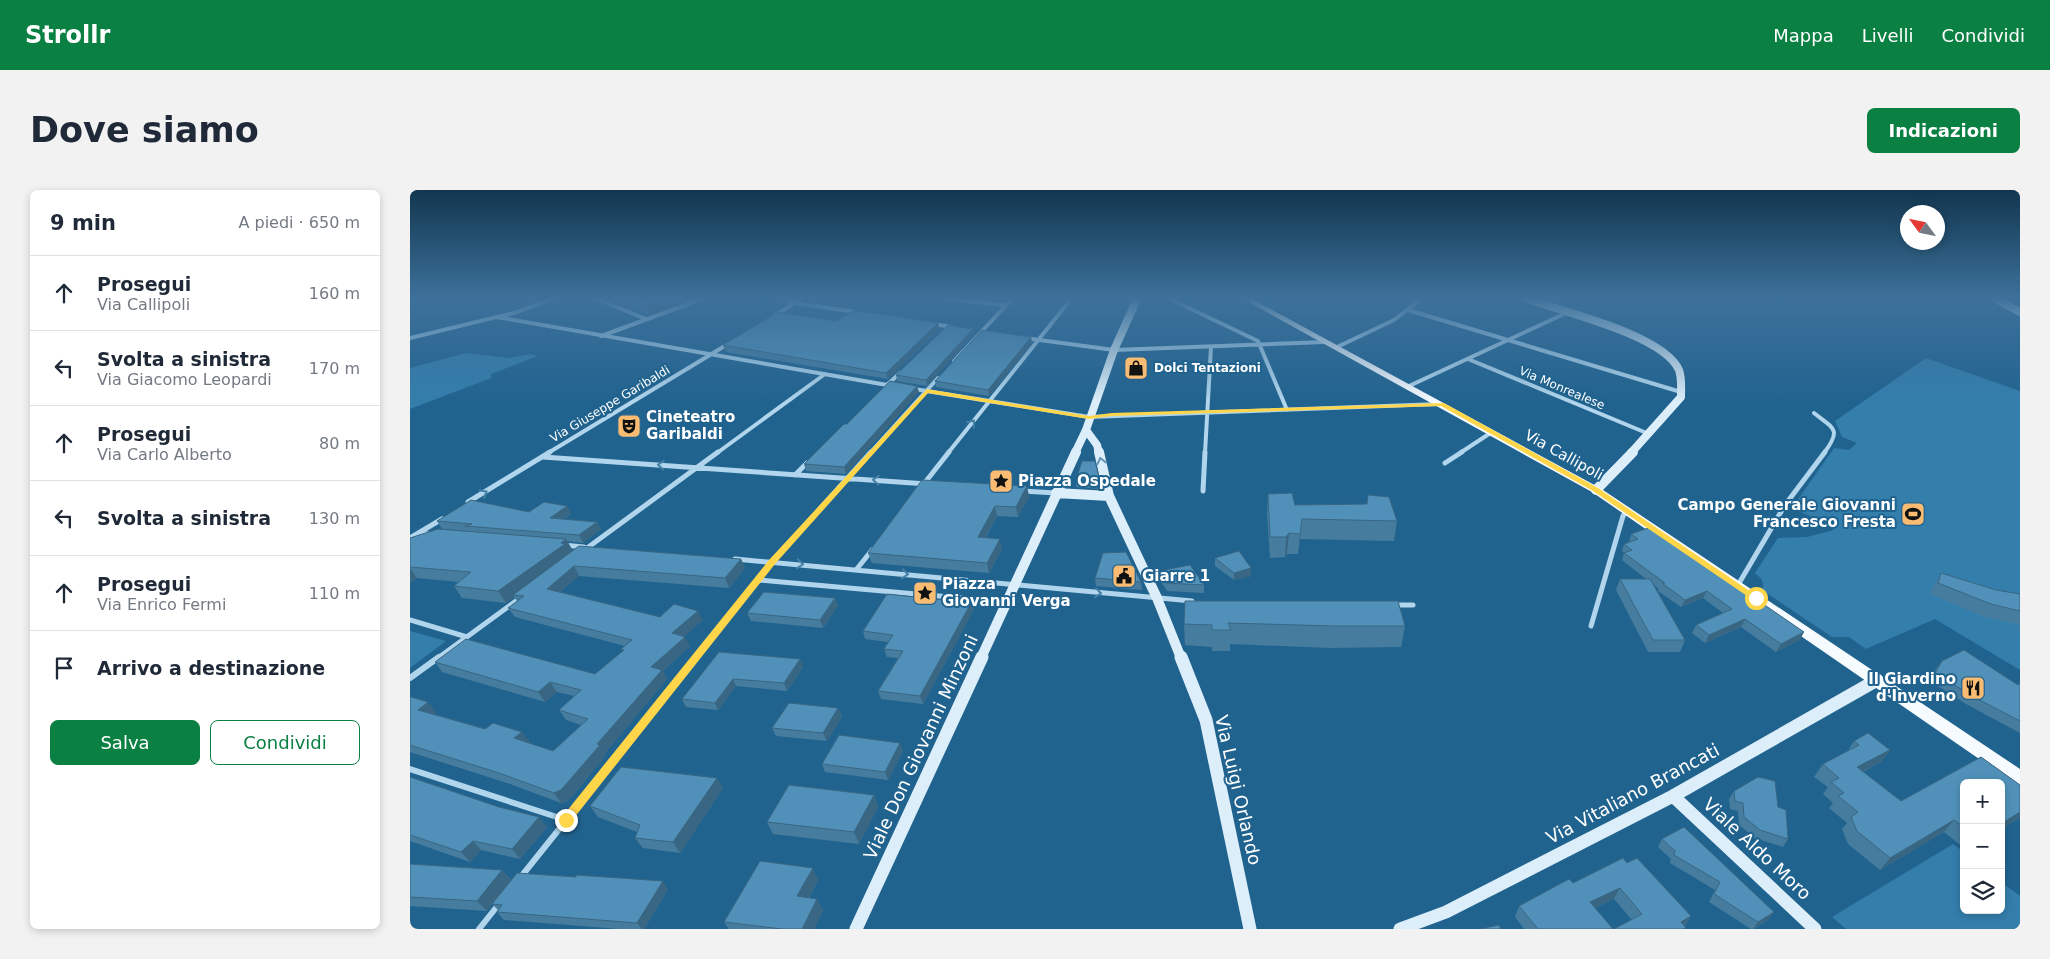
<!DOCTYPE html>
<html lang="it">
<meta charset="utf-8">
<style>
:root{--surface:#fff;--page:#f2f2f3;--text:#1f2937;--muted:#747a83;--line:#e0e1e3;--accent:#0b8043}
body{margin:0;font-family:"DejaVu Sans",sans-serif;background:var(--page);color:var(--text)}
.controls{position:absolute;right:15px;bottom:15px;display:grid;overflow:hidden;border-radius:8px;box-shadow:0 2px 8px #0003}
.controls button{width:45px;height:45px;display:grid;place-items:center;padding:0;border:0;border-bottom:1px solid var(--line);background:var(--surface);color:var(--text);font:25px sans-serif}
.compass{position:absolute;left:1490px;top:15px;width:45px;height:45px;border-radius:50%;background:var(--surface);box-shadow:0 2px 8px #0003;rotate:303deg}
.stop{position:absolute;width:15px;height:15px;margin:-11px;border:4px solid #ffd54a;border-radius:50%;background:#fff}
.stop.end{background:#ffd54a;border-color:#fff;box-shadow:0 1px 5px #0008}
.list{margin:0;padding:0;list-style:none}
h2{display:flex;justify-content:space-between;align-items:center;height:65px;margin:0;padding:0 20px;font-size:21px}
h2 small{font-size:16px;font-weight:400;color:var(--muted)}
.list li{display:grid;grid-template-columns:32px 1fr auto;gap:15px;align-items:center;box-sizing:border-box;height:75px;padding:0 20px;border-top:1px solid var(--line)}
.list b{display:block;font-size:19px;white-space:nowrap}
.list p{margin:0;font-size:16px;white-space:nowrap;color:var(--muted)}
.list em{font-size:16px;font-style:normal;color:var(--muted)}
.actions{display:flex;gap:10px;padding:15px 20px}
.actions a{flex:1;padding:11px 0;border:1px solid var(--accent);border-radius:8px;text-align:center;font-size:18px;color:var(--accent)}
.actions .main{background:var(--accent);color:#fff}
.icon{flex:none;width:28px;height:28px;fill:none;stroke:currentColor;stroke-width:2;stroke-linecap:round;stroke-linejoin:round}
.map{position:relative;flex:none;width:1610px;height:739px;overflow:hidden;border-radius:8px}
header{display:flex;align-items:center;gap:30px;box-sizing:border-box;height:70px;padding:0 25px;background:var(--accent);color:#fff}
header strong{font-size:24px}
nav{display:flex;gap:28px;margin-inline-start:auto;font-size:18px}
.intro{display:flex;align-items:center;justify-content:space-between;box-sizing:border-box;height:120px;padding:0 30px}
h1{margin:0;font-size:35px}
.button{padding:12px 22px;border-radius:8px;background:var(--accent);color:#fff;font-size:18px;font-weight:700}
main{display:flex;gap:30px;padding:0 30px}
aside{flex:1;background:var(--surface);border-radius:8px;box-shadow:0 2px 8px #0003}
.map>svg:first-child{display:block}
.green{fill:#347eac}
.lines{fill:none;stroke-linecap:round;stroke-linejoin:round}
.street-far2{stroke:#b0d5ec;stroke-width:4}
.street-far1{stroke:#b0d5ec;stroke-width:5}
.street{stroke:#b0d5ec;stroke-width:6}
.secondary-far2{stroke:#dceef9;stroke-width:8}
.secondary-far1{stroke:#dceef9;stroke-width:10}
.secondary{stroke:#dceef9;stroke-width:13}
.primary{fill:#f6fbff;fill-rule:evenodd}
.wall{fill:#467d9f}
.shaded-wall{fill:#396682}
.building{fill:#5191b9;stroke:#396682}
.oneway{stroke:#4580a6}
.oneway2{stroke:#6294b4}
.route{fill:#ffd54a}
.labels{text-anchor:middle;stroke-width:4;stroke-linejoin:round;paint-order:stroke}
.far-poi-label{font-size:12px;font-weight:bold;fill:#fff;stroke:#21638f;text-anchor:start}
.far-street-label{font-size:12px;fill:#fff;stroke:#21638f}
.poi-label{font-size:15px;font-weight:bold;fill:#fff;stroke:#21638f;text-anchor:start}
.street-label{font-size:15px;fill:#fff;stroke:#21638f}
.near-street-label{font-size:18px;fill:#fff;stroke:#21638f}
</style>
<header>
<strong>Strollr</strong>
<nav><a>Mappa</a><a>Livelli</a><a>Condividi</a></nav>
</header>
<div class="intro"><h1>Dove siamo</h1><a class="button">Indicazioni</a></div>
<main>
<aside>
<h2>9 min<small>A piedi · 650 m</small></h2>
<ul class="list">
<li><svg class="icon" aria-label="ahead" viewBox="0 0 24 24"><path d="M12 20V5M6 11l6-6 6 6"/></svg><div><b>Prosegui</b><p>Via Callipoli</p></div><em>160 m</em></li>
<li><svg class="icon" aria-label="left" viewBox="0 0 24 24"><path d="M17 20v-9H6M10 6l-5 5 5 5"/></svg><div><b>Svolta a sinistra</b><p>Via Giacomo Leopardi</p></div><em>170 m</em></li>
<li><svg class="icon" aria-label="ahead" viewBox="0 0 24 24"><path d="M12 20V5M6 11l6-6 6 6"/></svg><div><b>Prosegui</b><p>Via Carlo Alberto</p></div><em>80 m</em></li>
<li><svg class="icon" aria-label="left" viewBox="0 0 24 24"><path d="M17 20v-9H6M10 6l-5 5 5 5"/></svg><div><b>Svolta a sinistra</b></div><em>130 m</em></li>
<li><svg class="icon" aria-label="ahead" viewBox="0 0 24 24"><path d="M12 20V5M6 11l6-6 6 6"/></svg><div><b>Prosegui</b><p>Via Enrico Fermi</p></div><em>110 m</em></li>
<li><svg class="icon" aria-label="arrive" viewBox="0 0 24 24"><path d="M6 21V4h12l-3 4 3 4H6"/></svg><div><b>Arrivo a destinazione</b></div></li>
</ul>
<div class="actions"><a class="main">Salva</a><a>Condividi</a></div>
</aside>
<div class="map">
<svg width="1610" height="739" viewBox="0 0 1610 739">
<rect width="100%" height="100%" fill="#21638f"/>
<path class="green" d="M56,163L99,168L121,164L128,166L81,184V188L0,219V178Z
M1516,168L1610,201V480L1525,429L1456,459L1439,447H1422L1352,400C1355,392 1351,388 1345,383L1368,348L1397,347L1424,340L1411,331L1382,318L1424,258L1439,260L1447,253L1432,247L1425,231Z
M0,441L36,451L0,478Z
M1543,654L1554,662V720H1591V692L1610,706V739H1436L1422,727Z"/>
<g class="lines">
<path class="street-far2" d="M187,109L236,129
M373,109L385,113L446,122
M538,109L595,115
M760,109L848,151L877,220
M998,120L1271,202
M365,125L392,109
M87,127L483,196
M523,134L542,137
M191,146L292,109
M0,148L107,122L142,109
M615,148L704,160L915,152
M927,157L984,130L1011,109
M1058,169L1239,244
M544,171L602,109
M477,195L491,182
M999,196L1156,123
M504,199L679,227L1030,214
M1404,223C1424,239 1432,239 1414,263
M138,263L318,154
M307,263L415,184
M460,263L528,188
M538,263L661,109
M795,263L801,157
M1050,263L1082,242"/>
<path class="street-far1" d="M133,267L517,294
M1035,273L1052,262
M385,285L397,273
M513,295L539,262
M612,301L646,303
M793,301L795,262
M58,312L140,262
M7,344H18
M0,348L32,329
M153,355L174,357
M173,361L308,262
M325,369L782,411
M446,380L462,360
M348,390L596,412
M1328,395L1375,315L1415,262
M983,415H1003
M0,430L57,447
M1181,436L1213,326L1217,320
M28,468L110,408
M286,468L362,372L461,262"/>
<path class="street" d="M0,488L29,467
M0,579L156,630
M110,688L287,467
M69,739L89,714"/>
<path class="secondary-far2" d="M1118,109C1153,122 1254,145 1269,180C1272,188 1271,199 1271,207L1221,263
M1586,109L1610,122
M676,240L687,255L689,263
M665,263L676,240L704,160L727,109"/>
<path class="secondary-far1" d="M689,262L699,306L747,408L771,468
M1186,300L1223,262
M646,303L699,306
M571,468L666,262"/>
<path class="secondary" d="M771,467L796,530L840,739
M1263,606L1405,739
M446,739L572,467
M990,739L1036,722L1263,606L1467,490"/>
<path class="primary" d="M833,109H842L1190,298L1610,579V595L1604,593L1182,302Z"/>
</g>
<path class="wall" d="M199,109H283L239,124Z
M426,131L530,139L478,189L316,162L313,155Z
M563,139L564,144L517,196L487,191L486,185Z
M621,147L622,153L579,206L526,197L525,191Z
M509,202L436,284L396,281L394,274L437,234Z
M666,290L690,291V299L666,297Z
M617,296L619,307L608,327L587,326L576,348L592,359L579,383L462,373L458,363Z
M858,304L885,315L987,331L984,351L890,349L888,364H877L875,367L860,368L857,324Z
M157,316L161,324L154,329L187,332L191,339L173,353L157,351L163,361L160,363L331,369L335,378L319,398L169,386L150,402L250,427L293,430L274,446L280,456L253,481L257,489L195,563L196,565L159,610L151,613L97,593L0,562V508L26,522L23,524L119,551L118,553L143,561L171,535L156,530L149,520L164,506L147,502L135,512L32,482L25,472L185,484L213,461L211,459L215,456L105,427L98,418L107,411L104,407L96,413L52,408L44,396L49,392L7,388L0,393V348L58,342V341L32,339L27,331L119,322Z
M1221,344L1390,450L1366,462L1331,437L1295,453L1282,443L1286,435L1313,423L1293,408L1271,417L1248,401L1249,399L1244,395L1275,450L1270,462H1238L1206,400L1210,389H1236L1212,370L1214,363L1212,361L1214,354L1219,352Z
M805,368L841,378V386L824,390L805,376Z
M749,381L794,395V403L757,401L749,389Z
M1531,383L1586,400L1610,404V435L1572,426L1520,404L1524,395Z
M685,388L731,392L732,400L686,396Z
M425,408L428,416L413,438L341,431L337,423Z
M775,411L995,436L991,457L920,458L820,454V461H802V457L775,455L774,434Z
M561,413L563,421L513,514L471,509L468,501L488,468L477,467L474,459L478,452L455,449L453,441Z
M309,462L393,477L377,501L326,496L308,520L276,517L272,509Z
M1532,471L1608,495L1610,493V543L1556,514L1520,491L1526,479Z
M428,518L432,526L417,551L366,546L362,538Z
M1458,543L1480,560L1471,572L1453,582L1491,611L1571,567L1610,595V628L1591,639V593H1554V658L1534,642L1470,680L1438,654L1432,639L1437,633L1419,618L1423,613L1413,604L1418,597L1404,587L1413,574L1437,562L1444,551Z
M493,561L478,590L415,582L412,574Z
M0,587L137,637L110,669L71,660L60,672L0,651Z
M313,598L270,663L233,658L225,648L227,642L188,627L180,616Z
M1324,601L1368,617L1378,649L1373,657L1345,648L1329,635L1328,621L1320,619L1319,609Z
M464,605L468,617L449,654L363,644L357,632Z
M1252,649L1364,722L1358,730L1344,739H1341L1299,712L1305,700L1260,673L1261,669L1248,657Z
M1217,673L1281,726L1275,736L1222,730L1204,709L1185,718L1203,739H1114L1105,727L1109,716L1163,693Z
M0,674L92,680L101,690L258,699L234,739H210L94,730L87,722L88,720L82,714L77,721L0,716Z
M408,690L399,708L413,720L404,739H319L314,732Z"/>
<path class="shaded-wall" d="M254,109H283L239,124L236,115Z
M528,133L530,139L478,189L476,183Z
M563,139L564,144L517,196L516,190Z
M621,147L622,153L579,206L578,200Z
M507,196L509,202L436,284L434,277Z
M617,296L619,307L608,327L606,317Z
M157,316L161,324L144,335L140,328Z
M585,316L587,326L570,358L568,347Z
M892,329L890,349L888,364L890,344Z
M187,332L191,339L173,353L169,345Z
M879,343L877,364L875,367L876,347Z
M156,349L163,361L160,363L161,365L103,405L104,407L96,413L88,401Z
M590,349L592,359L579,383L577,373Z
M331,369L335,378L319,398L315,388Z
M164,376L169,386L143,408L137,399Z
M0,378L7,388L0,393Z
M841,378V386L824,390V383Z
M1297,401L1293,408L1271,417L1275,410Z
M425,408L428,416L413,438L410,430Z
M561,413L563,421L513,514L510,506Z
M288,421L293,430L267,453L262,443Z
M1335,429L1331,437L1295,453L1299,445Z
M1394,442L1390,450L1366,462L1371,454Z
M275,447L280,456L253,481L257,489L195,563L196,565L159,610L151,613L144,603L187,554L241,477Z
M390,469L393,477L377,501L374,493Z
M323,489L326,496L308,520L305,513Z
M140,492L147,502L135,512L128,502Z
M18,512L26,522L16,530L8,520Z
M428,518L432,526L417,551L413,543Z
M112,542L119,551L111,558L104,548Z
M490,553L493,561L478,590L475,582Z
M1480,560L1471,572L1438,589L1447,577Z
M307,588L313,598L270,663L263,652Z
M464,605L468,617L449,654L444,642Z
M1610,622V628L1591,639V634Z
M129,627L137,637L110,669L102,659Z
M1544,630L1534,642L1470,680L1480,668Z
M63,651L71,660L60,672L51,662Z
M403,678L408,690L394,718L387,706Z
M92,680L101,691L77,721L67,711Z
M253,691L258,699L234,739H232L227,733Z
M1210,698L1204,709L1174,723L1180,712Z
M407,709L413,720L404,739H392Z
M1364,722L1358,730L1343,739L1348,732Z
M1281,726L1274,737L1271,732Z"/>
<path class="building" d="M218,109H254L236,115Z
M444,120L528,133L476,183L313,155L368,122L426,131Z
M538,135L563,139L516,190L486,185Z
M572,140L621,147L578,200L525,191Z
M480,191L507,196L434,277L394,274L434,234H437Z
M672,271H685L690,291L666,290Z
M512,290L617,296L606,317L585,316L568,347L590,349L577,373L458,363Z
M882,303L885,315L957,314L958,305L979,307L987,331L892,329L890,344L879,343L876,347H860L858,304Z
M61,310L119,322L134,312L157,316L140,328L187,332L169,345L55,336L62,334L27,331Z
M1241,337L1394,442L1371,454L1335,429L1299,445L1286,435L1322,419L1297,401L1275,410L1252,393H1255L1214,363L1222,360L1214,354L1228,349L1221,344Z
M28,339L156,349L151,353L155,354L88,401L44,396L61,382L0,377V348Z
M169,356L331,369L315,388L164,376L137,399L250,427L264,414L288,421L262,443L275,447L241,477L252,480L187,554L190,555L151,600L144,603L89,583L0,555V508L1,507L18,512L8,520L75,539L83,533L112,542L104,548L143,561L178,529L149,520L171,500L140,492L128,502L25,472L56,449L185,484L214,460L211,459L222,450L98,418L114,406L103,405Z
M829,361L841,378L824,383L805,368Z
M716,362L731,392L685,388L693,363Z
M780,375L794,395L756,393L749,381Z
M1531,383L1586,400L1610,404V421L1581,414L1528,393Z
M1210,389H1240L1275,450H1243Z
M354,402L425,408L410,430L337,423Z
M477,404L561,413L510,506L468,501L493,461L474,459L483,445L453,441Z
M775,411H988L995,436H923L818,433L821,440H802V435L774,434Z
M1554,460L1608,495L1610,493V531L1562,506L1525,483L1532,471Z
M309,462L390,469L374,493L323,489L305,513L272,509Z
M379,513L428,518L413,543L362,538Z
M1458,543L1480,560L1447,577L1491,611L1571,567L1610,595V622L1591,634V593H1554V637L1544,630L1480,668L1447,641L1441,627L1448,622L1428,606L1434,603L1421,592L1429,588L1413,574L1449,555L1444,551Z
M429,545L490,553L475,582L412,574Z
M211,577L307,588L263,652L225,648L230,635L180,616Z
M0,587L89,617L129,627L102,659L63,651L51,662L0,645Z
M1348,587L1365,591L1368,617L1376,620L1378,649L1350,640L1334,627L1333,613L1325,611L1324,601Z
M379,595L464,605L444,642L357,632Z
M1274,637L1364,722L1348,732L1304,704L1310,692L1264,665L1265,661L1252,649Z
M1213,668L1217,673L1227,668L1281,726L1271,732L1276,738L1274,739H1204L1232,724L1210,698L1180,712L1203,739H1128L1109,716L1159,689L1163,693Z
M350,671L403,678L387,706L407,709L392,739H372L314,732Z
M0,674L92,680L67,711L0,707Z
M107,683L166,687V685L253,691L227,733L87,722L92,715L82,714Z
M1089,735L1091,739H1070Z"/>
<defs><path id="oneway-chevron" d="M-2-3.5L2.5 0L-2 3.5" fill="none" stroke-width="1.6" stroke-linecap="round" stroke-linejoin="round" transform="scale(1.25)"/></defs>
<g class="oneway">
<use href="#oneway-chevron" transform="translate(562 233) rotate(-52)"/>
<use href="#oneway-chevron" transform="translate(251 275) rotate(-176)"/>
<use href="#oneway-chevron" transform="translate(466 290) rotate(-176)"/>
<use href="#oneway-chevron" transform="translate(74 303) rotate(-31)"/>
<use href="#oneway-chevron" transform="translate(390 374) rotate(5)"/>
<use href="#oneway-chevron" transform="translate(495 384) rotate(5)"/>
<use href="#oneway-chevron" transform="translate(688 403) rotate(6)"/>
</g>
<use class="oneway2" href="#oneway-chevron" transform="translate(691 271) rotate(-103)"/>
<linearGradient id="sky" x2="0" y2="1"><stop stop-color="#12364f"/><stop offset="0.51" stop-color="#3d719b"/><stop offset="1" stop-color="#3d719b" stop-opacity="0"/></linearGradient>
<rect width="1610" height="212" fill="url(#sky)"/>
<path class="route" d="M517,199L679,226L702,223L1034,213L1188,298L1350,408L1346,410H1343L1183,301L1031,216L702,226L679,229L518,203L365,374L160,633H152L151,630L152,627L359,370Z"/>
<defs>
<g id="shop-square" transform="scale(1.25)"><rect x="-9" y="-9" width="18" height="18" rx="4" fill="#f9bc72" stroke="#21638f"/><path d="M-5-2.5h2.3a2.7 3.5 0 0 1 5.4 0H5L5.5 6h-11ZM-1.5-2.5h3a1.5 2.3 0 0 0-3 0Z" fill="#111"/></g>
<g id="theatre-square" transform="scale(1.25)"><rect x="-9" y="-9" width="18" height="18" rx="4" fill="#f9bc72" stroke="#21638f"/><path d="M-5-5.5Q0-4 5-5.5V0Q5 5 0 6Q-5 5-5 0ZM-3.3-2.5H-1v1.5H-3.3ZM1-2.5H3.3v1.5H1ZM-2.8 1Q0 5.5 2.8 1Z" fill="#111"/></g>
<g id="sight-square" transform="scale(1.25)"><rect x="-9" y="-9" width="18" height="18" rx="4" fill="#f9bc72" stroke="#21638f"/><path d="M0-6L1.8-2.2L6-1.7L2.9 1.2L3.7 5.4L0 3.3L-3.7 5.4L-2.9 1.2L-6-1.7L-1.8-2.2Z" fill="#111"/></g>
<g id="stadium-square" transform="scale(1.25)"><rect x="-9" y="-9" width="18" height="18" rx="4" fill="#f9bc72" stroke="#21638f"/><path d="M0-5a6.5 5 0 1 0 0 10a6.5 5 0 1 0 0-10ZM-3.5-1.8h7v3.6h-7Z" fill="#111"/></g>
<g id="civic-square" transform="scale(1.25)"><rect x="-9" y="-9" width="18" height="18" rx="4" fill="#f9bc72" stroke="#21638f"/><path d="M-.6-6.5H3V-4.5H.6V-3L4-1V1h2V6H-6V1h2V-1L-.6-3ZM-1.2 2.5V6h2.4V2.5Z" fill="#111"/></g>
<g id="restaurant-square" transform="scale(1.25)"><rect x="-9" y="-9" width="18" height="18" rx="4" fill="#f9bc72" stroke="#21638f"/><path d="M-5-6h1v4h1v-4h1v4h1v-4h1v5L-1.5 .5V6h-2V.5L-5-1ZM5-6V6H3V1.5H1.5Q1.5-4 5-6Z" fill="#111"/></g>
</defs>
<g fill-rule="evenodd">
<use href="#shop-square" x="726" y="178"/>
<use href="#theatre-square" x="219" y="236"/>
<use href="#sight-square" x="591" y="291"/>
<use href="#stadium-square" x="1503" y="324"/>
<use href="#civic-square" x="714" y="386"/>
<use href="#sight-square" x="515" y="403"/>
<use href="#restaurant-square" x="1563" y="498"/>
</g>
<g class="labels">
<g class="far-poi-label">
<text x="744" y="182">Dolci Tentazioni</text>
</g>
<g class="far-street-label">
<text transform="translate(1152 198) rotate(23)" y="4">Via Monrealese</text>
<text transform="translate(200 214) rotate(-31)" y="4">Via Giuseppe Garibaldi</text>
</g>
<g class="poi-label">
<text x="236" y="232">Cineteatro<tspan x="236" dy="17">Garibaldi</tspan></text>
<text x="608" y="296">Piazza Ospedale</text>
<text x="1486" y="320" text-anchor="end">Campo Generale Giovanni<tspan x="1486" dy="17">Francesco Fresta</tspan></text>
<text x="732" y="391">Giarre 1</text>
<text x="532" y="399">Piazza<tspan x="532" dy="17">Giovanni Verga</tspan></text>
<text x="1546" y="494" text-anchor="end">Il Giardino<tspan x="1546" dy="17">d'Inverno</tspan></text>
</g>
<g class="street-label">
<text transform="translate(1154 265) rotate(29)" y="5">Via Callipoli</text>
</g>
<g class="near-street-label">
<text transform="translate(511 557) rotate(-65)" y="6">Viale Don Giovanni Minzoni</text>
<text transform="translate(828 600) rotate(77)" y="6">Via Luigi Orlando</text>
<text transform="translate(1223 604) rotate(-28)" y="6">Via Vitaliano Brancati</text>
<text transform="translate(1347 659) rotate(43)" y="6">Viale Aldo Moro</text>
</g>
</g>
</svg>
<div class="controls">
<button>+</button>
<button>−</button>
<button><svg class="icon" aria-label="layers" viewBox="0 0 24 24"><path d="M12 4l9 5-9 5-9-5zM3 14l9 5 9-5"/></svg></button>
</div>
<svg class="compass" viewBox="-18 -18 36 36"><path d="M0-13l5 13h-10z" fill="#e53935"/><path d="M0 13l5-13h-10z" fill="#747a83"/></svg>
<div class="stop" style="left:1346px;top:408px"></div>
<div class="stop end" style="left:156px;top:630px"></div>
</div>
</main>
